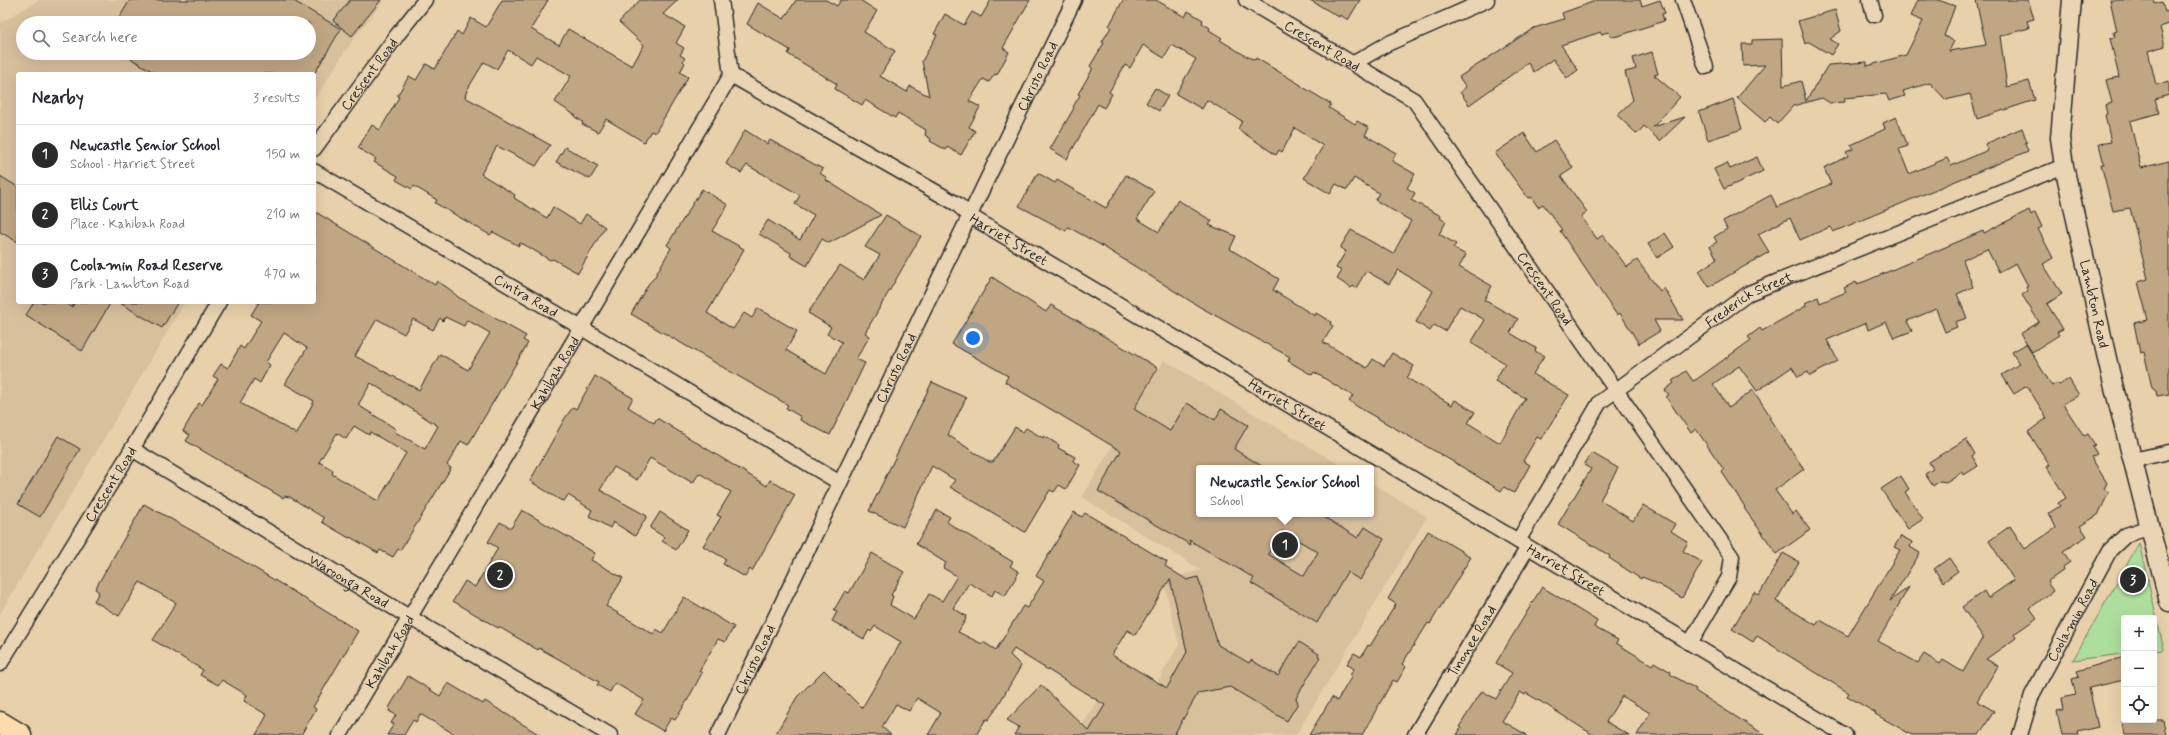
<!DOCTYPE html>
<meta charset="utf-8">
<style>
:root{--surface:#fff;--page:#f7f7f7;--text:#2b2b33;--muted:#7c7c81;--line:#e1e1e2;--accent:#2b2b2b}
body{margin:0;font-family:Mynerve,sans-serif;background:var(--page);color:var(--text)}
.controls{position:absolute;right:12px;bottom:12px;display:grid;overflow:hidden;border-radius:4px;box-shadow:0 4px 16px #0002}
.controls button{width:36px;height:36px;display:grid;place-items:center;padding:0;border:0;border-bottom:1px solid var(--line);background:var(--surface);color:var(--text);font:20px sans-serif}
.you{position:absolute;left:973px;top:338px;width:14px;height:14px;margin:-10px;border:3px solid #fff;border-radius:50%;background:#1a73e8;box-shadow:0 0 0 6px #1a73e833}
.badge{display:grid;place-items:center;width:26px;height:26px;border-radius:50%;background:var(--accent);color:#fff;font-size:13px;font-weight:700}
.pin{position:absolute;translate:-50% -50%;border:2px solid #fff;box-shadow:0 1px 4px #0006}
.popup{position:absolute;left:1196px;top:465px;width:178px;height:52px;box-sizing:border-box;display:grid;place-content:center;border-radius:4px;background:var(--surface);filter:drop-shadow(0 1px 3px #0005);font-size:13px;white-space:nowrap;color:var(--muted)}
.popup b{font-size:15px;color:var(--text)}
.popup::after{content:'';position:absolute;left:50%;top:100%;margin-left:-8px;border:8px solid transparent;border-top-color:var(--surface)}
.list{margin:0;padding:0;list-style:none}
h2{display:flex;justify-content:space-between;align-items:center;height:52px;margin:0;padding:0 16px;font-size:17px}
h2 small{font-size:13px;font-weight:400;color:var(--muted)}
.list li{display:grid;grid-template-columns:26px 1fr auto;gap:12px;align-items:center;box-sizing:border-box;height:60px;padding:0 16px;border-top:1px solid var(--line)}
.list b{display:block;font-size:15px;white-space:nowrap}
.list p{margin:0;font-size:13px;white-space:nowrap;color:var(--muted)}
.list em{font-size:13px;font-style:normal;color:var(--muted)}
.icon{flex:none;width:22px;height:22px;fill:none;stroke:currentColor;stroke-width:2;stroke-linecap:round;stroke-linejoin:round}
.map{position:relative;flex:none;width:2169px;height:735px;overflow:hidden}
.search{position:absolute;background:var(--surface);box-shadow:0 4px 16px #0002;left:16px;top:16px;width:300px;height:44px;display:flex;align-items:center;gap:10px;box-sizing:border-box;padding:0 14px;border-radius:22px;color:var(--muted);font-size:15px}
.panel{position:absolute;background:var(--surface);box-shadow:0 4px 16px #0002;left:16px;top:72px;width:300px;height:232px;border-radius:4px}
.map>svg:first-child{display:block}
.built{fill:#d8c09d;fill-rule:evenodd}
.green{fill:#aede9e;stroke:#6c8464}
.building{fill:#c1a683;stroke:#2b2b2b;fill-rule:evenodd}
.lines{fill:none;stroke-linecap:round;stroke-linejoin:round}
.minor-casing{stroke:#2b2b2b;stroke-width:17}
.tertiary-casing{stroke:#2b2b2b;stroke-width:21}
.primary-casing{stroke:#2b2b2b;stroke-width:25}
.minor{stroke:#e9d5b3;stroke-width:14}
.tertiary{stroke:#e9d5b3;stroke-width:18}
.primary{stroke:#fedbac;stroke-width:22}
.labels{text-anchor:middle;stroke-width:3.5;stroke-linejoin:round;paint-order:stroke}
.street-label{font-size:14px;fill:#2b2b2b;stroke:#e9d5b3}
</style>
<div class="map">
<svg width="2169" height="735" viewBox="0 0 2169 735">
<rect width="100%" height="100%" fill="#e8d0ab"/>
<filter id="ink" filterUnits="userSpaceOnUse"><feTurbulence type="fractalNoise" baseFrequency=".025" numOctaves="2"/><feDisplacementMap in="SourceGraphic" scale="8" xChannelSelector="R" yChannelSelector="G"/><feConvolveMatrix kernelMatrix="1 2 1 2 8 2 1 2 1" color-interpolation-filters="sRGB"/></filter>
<g filter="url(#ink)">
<path class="built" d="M39,0H384L354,38L314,100V74H18V302H185L0,614V23ZM23,23H309V53H23Z
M1164,360L1345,468H1199V514H1371V483L1427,517L1296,735H1076L1098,700L1134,721L1179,645L1165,587L1170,578L1201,570L1082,497Z"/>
<path class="green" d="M2139,543L2164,650L2154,651V618H2124V654L2073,660Z"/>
<path class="building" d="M130,0H292L341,29L314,74H157L121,53H309V23H116Z
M350,0H381L352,36L333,21Z
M502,0H548L531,29L559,45L568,29L632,66L644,45L619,22L640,0H678L663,14L685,27L676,43L684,48L680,55L685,58L683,61L685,63L680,72L688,77L655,133L651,131L644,142L606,119L598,132L582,124L583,122L575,117L576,116L555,102L571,76L536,56L531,64L508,50L497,69L484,62L467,90L465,97L550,145L536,166L497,146L481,174L515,195L514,198L547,218L553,207L580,224L586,214L605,227L578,273L553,259L550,260L525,245L520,243L519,246L493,232L490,235L435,203L437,200L414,186L412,189L396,180L398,176L374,162L376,159L358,148L372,125L380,130L399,97L397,96L409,76L416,80L426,64L435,69L457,31L462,35L471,18L486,27Z
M796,0H826L837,6L841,0H860L877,11L864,32L895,51L880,76L907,92L910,86L929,96L922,61L937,35L934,34L945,14L964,25L972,12L981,17L991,0H1030L1003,48L1009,52L997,75L995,74L989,82L983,79L969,101L980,107L969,127L975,131L961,155L947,147L946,150L930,141L931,139L925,135L926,130L898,113L895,118L865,100L862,105L835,89L837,84L788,54L790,50L747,24L758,3L784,19Z
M1123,0H1156L1185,17L1188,11L1203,20L1202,23L1210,28L1209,30L1222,38L1220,40L1246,56L1255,60L1256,58L1301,85V86L1331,104L1329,108L1355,124L1357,121L1369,128L1365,135L1396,153L1392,161L1415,174L1407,188L1415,193L1411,200L1441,216L1440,218L1446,222L1439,234L1456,244L1453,248L1466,255L1459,267L1492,286L1484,300L1518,319L1510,333L1536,348L1535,351L1544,356L1533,374L1569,395L1541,439L1537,437L1523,461L1530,465L1514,493L1504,487L1501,491L1459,465L1358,407L1349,401L1353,396L1314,372L1312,375L1288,361L1290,357L1200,307L1099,244L1068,227L1066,231L1019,206L1038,173L1055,183L1057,180L1106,208L1126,175L1154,191L1137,219L1159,232L1178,200L1212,221L1209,225L1236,236L1230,249L1279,279L1273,290L1315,316L1316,313L1331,322L1330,324L1333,326L1323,342L1367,368L1373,359L1384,366L1392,353L1414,366L1407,378L1452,405L1455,400L1475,412L1468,423L1500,443L1525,398L1495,381L1505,363L1471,343L1485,320L1460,306L1445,331L1434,325L1430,331L1416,322L1433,291L1398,270L1389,284L1366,271L1356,288L1353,286L1351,288L1337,279L1342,271L1336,268L1346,251L1340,248L1351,230L1393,254L1411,221L1375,200L1379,193L1354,178L1347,190L1336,184L1330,194L1304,178L1323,146L1295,128L1282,152L1279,150L1276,155L1238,129L1242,121L1207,100L1202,109L1176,94L1196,59L1172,45L1164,58L1143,45L1130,68L1125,65L1109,92L1112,94L1104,108L1098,104L1067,159L1050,149L1074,108L1073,107L1080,95L1078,94L1092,70V68L1090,66L1104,43L1102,42L1111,27L1109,26Z
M1310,0H1360L1348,20L1340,15L1339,17Z
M1598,0H1640L1642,6L1660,0L1665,13L1662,14L1664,21L1618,36L1611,37L1609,32L1601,34V32L1561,45L1578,70L1567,78L1553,59L1534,72L1528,63L1469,105L1460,92L1466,87L1459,77L1534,28L1564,19L1562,13Z
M1918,0H1938L1955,6L1944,36L1954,41L1949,51L1986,45L1976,0H2028L2034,19L2027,21L2029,28L2000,36L2007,87L2029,81L2035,100L1977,119L1970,94L1946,100L1930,83L1903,91L1905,96L1889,101L1886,94L1844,98L1845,102L1830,103L1822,98L1793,106L1777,124L1770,117L1765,122L1737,98L1765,65L1743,66L1742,44H1752V40L1782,39L1783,86L1801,81L1806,101L1828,65L1867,62V66L1906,55L1923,21L1911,16Z
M2110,0H2154L2155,4L2162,2L2165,12L2169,11V24L2160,27L2165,46L2148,51L2156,85L2169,81V95L2155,99L2159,113L2130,121L2141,168L2169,161V394L2157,396L2156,391L2152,388L2144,352L2140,353L2134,323L2148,320L2138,282L2148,279L2130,208L2113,211L2101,164H2104L2099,144L2111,142L2105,115L2107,114L2105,105L2112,103L2106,80L2119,77L2110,38L2115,37L2114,32L2117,31Z
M1835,10L1841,31L1830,39L1838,44L1831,55L1809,42L1805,44L1798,21Z
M1652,52L1658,74L1654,75L1680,97L1653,127L1685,117L1660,141L1644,126L1637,134L1617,115L1633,100L1625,72L1636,69L1633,58Z
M1155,88L1168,96L1159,111L1146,103Z
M1733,99L1742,129L1708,140L1699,112Z
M1896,117L1908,146L1899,149L1909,174L1947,158L1951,166L1988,150L1985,144L2022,128L2027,142L2025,143L2028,151L1833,232L1830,227L1800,240L1790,218L1758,234L1769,252L1709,287L1699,271L1717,259L1710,246L1717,242L1714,237L1727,229L1723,221L1771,195L1777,207L1831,184L1824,168L1848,156L1846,152L1853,149L1851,145L1885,129L1883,123Z
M745,130L767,144L770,140L823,169L820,173L827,178L826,180L881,215L829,243L822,239L807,266L790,256L791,253L759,234L768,220L800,240L814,215L795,204L800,195L747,165L741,173L726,164Z
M1524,133L1537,152L1554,140L1573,168L1561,176L1587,212L1581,216L1597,239L1603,235L1627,267L1637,260L1660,291L1664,288L1683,320H1654L1660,331L1639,344L1620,313L1617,315L1605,298L1560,231L1562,230L1543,204L1538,207L1531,197L1528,198L1495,153Z
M565,147L598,166L590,179L556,162Z
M1757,157L1763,171L1724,189L1714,169L1727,163L1730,169Z
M0,176L18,187V242L0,232Z
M702,189L728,205L712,231L744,249L707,313L733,329L744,313L752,318L758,308L797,331L786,350L826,374L842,342L827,334L831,327L808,313L840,265L864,280L880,255L865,247L886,215L921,236L865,333L870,336L856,359L865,363L830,435L800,420L801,417L786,408L788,405L631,314L649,283L654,278L671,248L667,245Z
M2029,210L2031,215L2035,212L2042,227L2038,229L2053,258L2043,264L2062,294L2047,304L2063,329L2057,332L2059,335L2032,352L2020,334L2039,322L2022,295L2028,291L2026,287L2028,286L2016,263L1999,272L1987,249L1963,260L1973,287L1957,294L1967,318L1955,322L1957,327L1945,332L1936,309L1907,321L1912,331L1894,338L1886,322L1868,330L1866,323L1827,340L1838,361L1810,376L1808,372L1798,377L1792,367L1757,391L1739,366L1713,384L1729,408L1753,390L1771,417L1769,418L1804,469L1775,490L1792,514L1796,511L1810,530L1777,554L1744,508L1745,507L1722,472L1724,470L1696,429L1691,433L1666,397L1669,395L1665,390L1674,383L1672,381L1686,371L1693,381L1697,379L1751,340L1748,337L1760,328L1762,331L1806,306L1805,303L1818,297L1820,303L1846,292L1844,288L1856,282L1857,284L1866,281L1983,231L1984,233Z
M314,211L435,285L437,281L448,288L458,297L526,336L523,340L528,343L468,445L461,441L447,465L451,468L408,538L400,550L398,549L393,557L380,550L378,553L350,537L349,538L322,522L324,518L290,497L284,496L283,498L186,441L190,435L183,431L199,403L202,405L218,379L213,376L221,364L228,368L240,346L244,349L261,321L251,315L259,302H314ZM445,317L464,326L467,320L490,333L468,370L440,354L419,390L355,356L377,319L404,334L413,319L433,330L440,318L443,321ZM284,333L307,348L285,384L314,401L297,434L240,403L254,379L260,383L270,365L266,362ZM371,383L438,426L425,449L395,432L396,429L358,405ZM354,426L369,435L370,432L406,453L378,501L332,474L333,470L319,462L337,433L346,439Z
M1665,233L1674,247L1657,258L1648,244Z
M992,277L1046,312L1051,305L1158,368L1134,409L1170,431L1187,403L1215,420L1221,409L1248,425L1234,449L1265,468H1199V514H1319L1358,538L1365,527L1384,539L1360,580L1347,572L1317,623L1251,583L1254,578L1189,540L1191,545L1098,491L1121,451L1005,382L1008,376L952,344ZM1282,531L1318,552L1304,576L1268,554Z
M34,302H63L72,307L75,302H111L82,351L26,315Z
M118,302H178L162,328Z
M2026,344L2052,386L2057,383L2059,385L2069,379L2079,395L2063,404L2084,436L2088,434L2095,445L2092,446L2097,454L2091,457L2107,483L2104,489L2109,492L2098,515L2080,526L2087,536L2063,551L2070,562L2063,567L2064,570L2047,582L2053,591L2030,608L2037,618L2014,634L2016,638L1986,659L1998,666L1977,701L1994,711L1979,735H1912L1875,714L1876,713L1847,696L1849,693L1757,636L1753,642L1732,629L1754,592L1759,595L1783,553L1799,562L1776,601L1816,625L1820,620L1848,636L1900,550L1894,547L1901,536L1912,542L1910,547L1920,553L1890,601L1909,587L1878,641L1918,663L1924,654L1940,664L1943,660L1963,672L1983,637L1962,607L1984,591L1988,598L2014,580L1989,541L2010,526L2025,549L2056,528L2049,513L2060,506L2058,503L2066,498L2047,467L2050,465L2028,432L2047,418L2027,386L2014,394L2002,375L2019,364L2012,352Z
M595,376L633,398L628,407L654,423L657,418L767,486L770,480L795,495L752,571L750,569L745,577L723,564L726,559L703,546L721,517L717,515L731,492L699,473L693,483L650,458L637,480L614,467L600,490L647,516L635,536L613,522L610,528L589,516L592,510L568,495L564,501L560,500L530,481L565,418L573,407L576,409Z
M932,382L966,398L948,435L989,462H993L1015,427L1023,432L1026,428L1043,438L1044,436L1059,445L1058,448L1075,457L1073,461L1080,465L1066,489L1059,485L1054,492L1050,490L1025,532L950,487L955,480L932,466L903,527L869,511Z
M58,436L80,449L40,517L18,504Z
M1966,439L1975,454L1972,456L1978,466L1964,475L1962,472L1946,482L1940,481L1933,486L1925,474L1933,469L1929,462Z
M1592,453L1618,468L1600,500L1633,521L1643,505L1675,524L1671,531L1688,542L1683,551L1702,562L1682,598L1652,581L1642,577L1641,579L1609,558L1610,556L1558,524L1591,469L1584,465Z
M1901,476L1909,489L1905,492L1923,519L1908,529L1881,489Z
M144,504L207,539L358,631L313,707L316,709L301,735H256L267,715L244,701L247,695L222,680L218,685L200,675L203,670L153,640L176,603L140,582L119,616L94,601L99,592L95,589Z
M522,510L595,553L591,560L623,578L606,606L653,634L656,629L663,633L684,597L734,627L725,642L718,639L699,671L702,673L687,701L675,720L671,718L663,731L635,714L644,700L615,683L610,692L597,685L599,682L539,648L538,650L499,627L498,628L453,601L465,581L475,587L498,548L488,542L500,522L511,528Z
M937,510L950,517L947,522L956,528L1013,562L1010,566L1019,572L1005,596L995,590L992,596L969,583L953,608L966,616L965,618L966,619L958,632L982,644L983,642L996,650L1023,606L1027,608L1044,581L1036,576L1074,512L1082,517L1085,513L1167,562L1165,566L1187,580L1198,577L1218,645L1249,663L1251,660L1278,676L1299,642L1319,654L1318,656L1320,657L1296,698L1298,703L1287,721L1230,687L1198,693L1174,735H1014L1019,727L1007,720L1041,685L1089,731L1105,705L1014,649L1010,655L1021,666L994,712L988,720L986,719L976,735H928L941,713L917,698L909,711L896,704L882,727L891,735H775L797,697L824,670L862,708L901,642L875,626L871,632L869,630L864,639L832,621L837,612L834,610L845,591L849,593L872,553L904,572L891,595L893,596L890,605L914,619L929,594L942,601L957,576L943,568L946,563L916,544ZM1170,579L1187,652L1167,688L1112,655L1127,630L1135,635Z
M660,512L688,530L676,550L662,541L664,537L650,528Z
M1428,531L1471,557L1430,624L1428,623L1402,664L1406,667L1397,682L1393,680L1362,735H1309L1332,697L1337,701L1352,676L1350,675L1354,669L1347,664L1354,653L1361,657L1368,645L1370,646L1396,604L1388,599Z
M1949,558L1958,571L1943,582L1934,569Z
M1542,587L1597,621L1594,627L1618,640L1616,643L1652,665L1654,662L1671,672L1670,674L1696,689L1695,691L1765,735H1637L1650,713L1622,696L1606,722L1629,735H1593L1548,706L1526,693L1525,695L1520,692L1502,721L1527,735H1457L1461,728L1459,727L1482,691L1496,699L1512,673L1496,663Z
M2124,657V680L2089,688L2098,727L2078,732L2079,735H2062L2057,711L2063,710L2061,698L2076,695L2072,679L2079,677L2077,671Z
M408,676L440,696L448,683L483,704L485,701L540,735H456L420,714L416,722L413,720L404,735H387L394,724L391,723L396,715L389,711L390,706Z
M2122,720H2163L2166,735H2125Z"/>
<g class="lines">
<g class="minor-casing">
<g id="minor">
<path id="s1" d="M1246,0L1414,100L1732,557L1729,577L1690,643"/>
<path d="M1683,0L1706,67"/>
<path d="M1870,0L1874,15"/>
<path d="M1354,63L1387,44L1487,0"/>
<path id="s2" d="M731,75L957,204L970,216L1845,735"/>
<path id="s3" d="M314,149L398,34L425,0"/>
<path id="s4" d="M314,171L580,327L840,483"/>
<path id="s5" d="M132,449L409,617L610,735"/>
<path d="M2133,460L2169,452"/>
<path id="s6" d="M1518,541L1600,402L1749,293L2064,166"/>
<path id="s7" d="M0,664L132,449L219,302"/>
<path id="s8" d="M340,735L731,75L721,0"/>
<path id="s9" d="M718,735L1074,0"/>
<path id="s10" d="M1415,735L1528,547"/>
<path id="s11" d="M2020,735L2032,695L2110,550L2126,535L2151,527"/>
</g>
</g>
<g class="tertiary-casing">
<g id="tertiary">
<path id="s12" d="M2072,0L2060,138L2064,166L2110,372L2169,602"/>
</g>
</g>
<g class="primary-casing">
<path id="primary" d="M0,723L20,735"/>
</g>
<use href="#minor" class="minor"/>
<use href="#tertiary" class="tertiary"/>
<use href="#primary" class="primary"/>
</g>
</g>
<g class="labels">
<g class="street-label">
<text dy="5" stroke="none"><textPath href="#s1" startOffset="89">Crescent Road</textPath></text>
<text dy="5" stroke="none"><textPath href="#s3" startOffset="93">Crescent Road</textPath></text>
<text dy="5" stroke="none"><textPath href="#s9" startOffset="732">Christo Road</textPath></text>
<text dy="5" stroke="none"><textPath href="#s2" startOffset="323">Harriet Street</textPath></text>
<text dy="5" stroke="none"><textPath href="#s1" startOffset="425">Crescent Road</textPath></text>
<text dy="5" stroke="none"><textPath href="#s4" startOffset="246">Cintra Road</textPath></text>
<text dy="5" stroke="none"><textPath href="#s6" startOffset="343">Frederick Street</textPath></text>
<text dy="5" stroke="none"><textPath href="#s12" startOffset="308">Lambton Road</textPath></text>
<text dy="5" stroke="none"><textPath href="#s9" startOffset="408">Christo Road</textPath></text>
<text dy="5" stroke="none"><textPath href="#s8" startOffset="421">Kahibah Road</textPath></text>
<text dy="5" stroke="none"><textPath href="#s2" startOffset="647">Harriet Street</textPath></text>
<text dy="5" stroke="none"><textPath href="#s7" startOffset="211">Crescent Road</textPath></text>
<text dy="5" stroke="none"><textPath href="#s2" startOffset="971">Harriet Street</textPath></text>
<text dy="5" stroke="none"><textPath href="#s5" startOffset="254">Waroonga Road</textPath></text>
<text dy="5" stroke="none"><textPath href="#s11" startOffset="127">Coolamin Road</textPath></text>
<text dy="5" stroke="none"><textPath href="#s10" startOffset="110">Tinonee Road</textPath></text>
<text dy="5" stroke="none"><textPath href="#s8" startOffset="97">Kahibah Road</textPath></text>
<text dy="5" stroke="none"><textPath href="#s9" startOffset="84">Christo Road</textPath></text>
</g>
</g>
</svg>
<div class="controls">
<button>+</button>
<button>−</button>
<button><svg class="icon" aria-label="locate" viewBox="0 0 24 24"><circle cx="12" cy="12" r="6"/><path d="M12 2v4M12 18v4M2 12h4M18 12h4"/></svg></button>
</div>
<div class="you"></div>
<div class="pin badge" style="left:1285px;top:545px">1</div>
<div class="popup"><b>Newcastle Senior School</b>School</div>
<div class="pin badge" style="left:500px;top:575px">2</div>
<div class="pin badge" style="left:2133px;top:580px">3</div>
<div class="search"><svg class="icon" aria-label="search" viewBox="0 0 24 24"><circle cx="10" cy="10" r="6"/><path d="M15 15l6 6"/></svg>Search here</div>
<section class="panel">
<h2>Nearby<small>3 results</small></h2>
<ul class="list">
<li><span class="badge">1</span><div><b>Newcastle Senior School</b><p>School · Harriet Street</p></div><em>150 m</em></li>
<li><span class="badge">2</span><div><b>Ellis Court</b><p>Place · Kahibah Road</p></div><em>210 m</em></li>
<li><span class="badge">3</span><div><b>Coolamin Road Reserve</b><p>Park · Lambton Road</p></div><em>470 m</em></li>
</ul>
</section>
</div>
